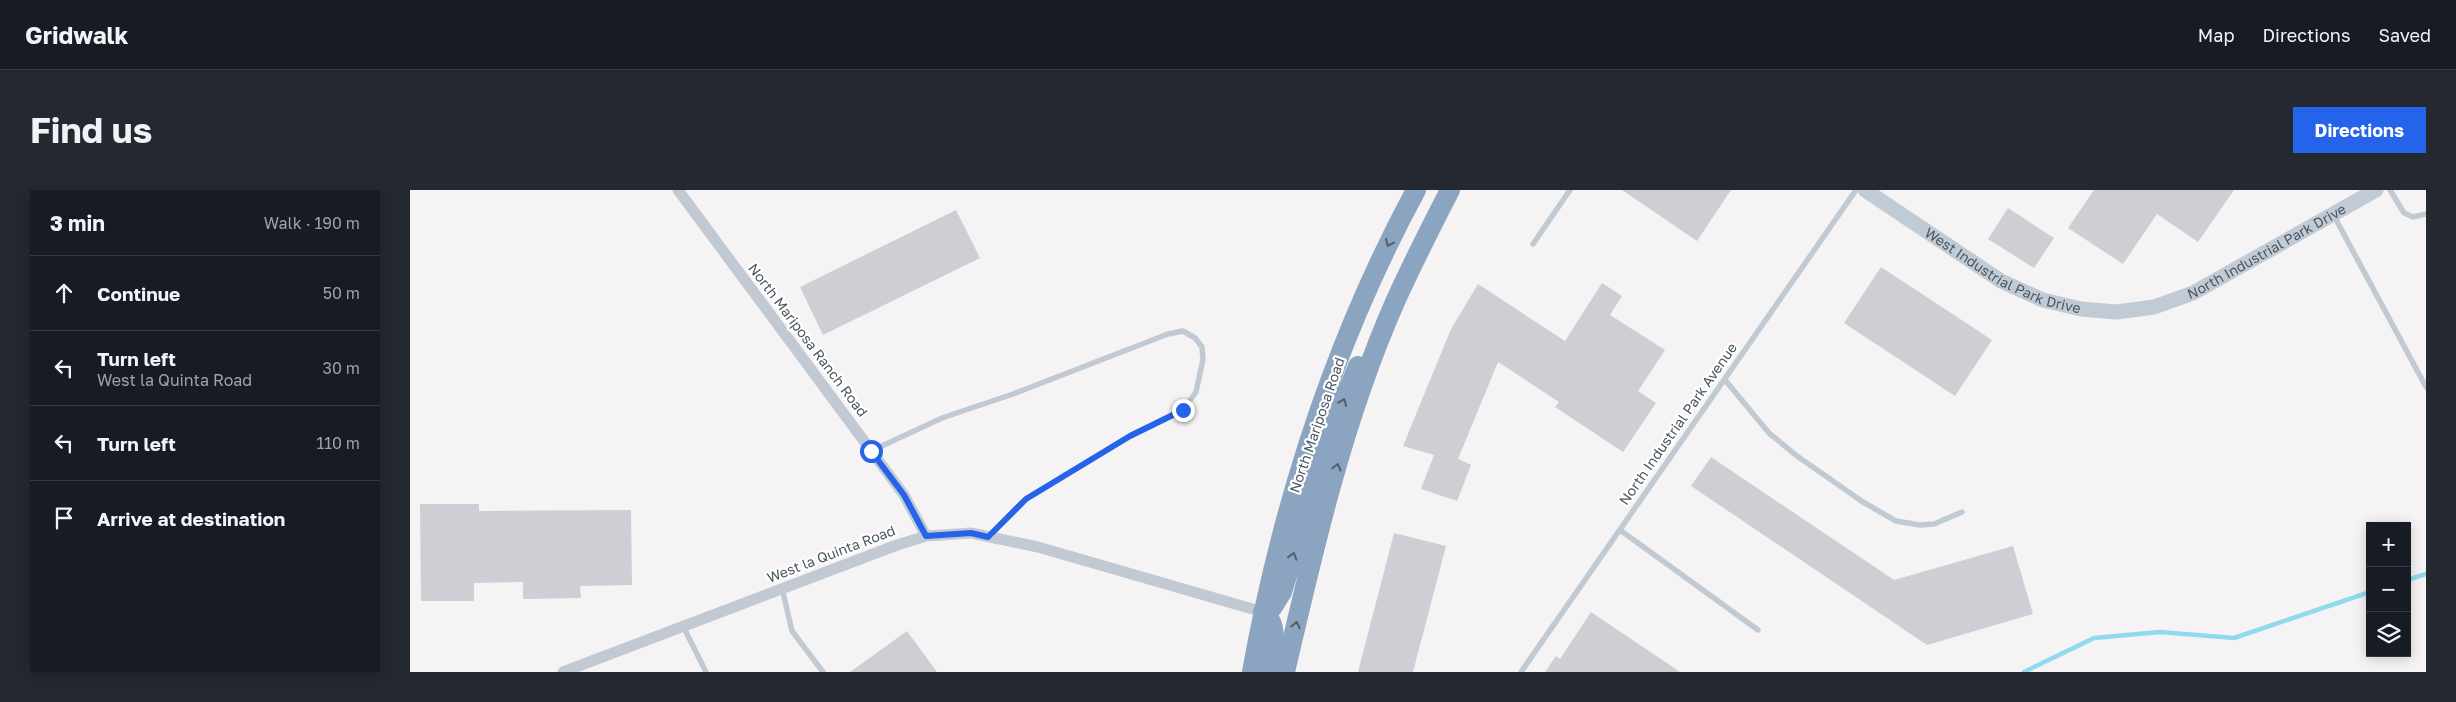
<!DOCTYPE html>
<meta charset="utf-8">
<style>
:root{--surface:#171b24;--page:#242831;--text:#f1f3f6;--muted:#9ea1a6;--line:#363941;--accent:#2563eb}
body{margin:0;font-family:"Golos Text",sans-serif;background:var(--page);color:var(--text)}
.controls{position:absolute;right:15px;bottom:15px;display:grid;overflow:hidden;border-radius:0px;box-shadow:0 2px 12px #0003}
.controls button{width:45px;height:45px;display:grid;place-items:center;padding:0;border:0;border-bottom:1px solid var(--line);background:var(--surface);color:var(--text);font:25px sans-serif}
.stop{position:absolute;width:15px;height:15px;margin:-11px;border:4px solid #2563eb;border-radius:50%;background:#fff}
.stop.end{background:#2563eb;border-color:#fff;box-shadow:0 1px 5px #0008}
.list{margin:0;padding:0;list-style:none}
h2{display:flex;justify-content:space-between;align-items:center;height:65px;margin:0;padding:0 20px;font-size:21px}
h2 small{font-size:16px;font-weight:400;color:var(--muted)}
.list li{display:grid;grid-template-columns:32px 1fr auto;gap:15px;align-items:center;box-sizing:border-box;height:75px;padding:0 20px;border-top:1px solid var(--line)}
.list b{display:block;font-size:19px;white-space:nowrap}
.list p{margin:0;font-size:16px;white-space:nowrap;color:var(--muted)}
.list em{font-size:16px;font-style:normal;color:var(--muted)}
.icon{flex:none;width:28px;height:28px;fill:none;stroke:currentColor;stroke-width:2;stroke-linecap:round;stroke-linejoin:round}
.map{position:relative;flex:none;width:2016px;height:482px;overflow:hidden;border-radius:0px}
header{display:flex;align-items:center;gap:30px;box-sizing:border-box;height:70px;padding:0 25px;background:var(--surface);border-bottom:1px solid var(--line)}
header strong{font-size:24px}
nav{display:flex;gap:28px;margin-inline-start:auto;font-size:18px}
.intro{display:flex;align-items:center;justify-content:space-between;box-sizing:border-box;height:120px;padding:0 30px}
h1{margin:0;font-size:35px}
.button{padding:12px 22px;border-radius:0px;background:var(--accent);color:#fff;font-size:18px;font-weight:700}
main{display:flex;gap:30px;padding:0 30px}
aside{flex:1;background:var(--surface);border-radius:0px;box-shadow:0 2px 12px #0003}
.map>svg:first-child{display:block}
.lines{fill:none;stroke-linecap:round;stroke-linejoin:round}
.stream{stroke:#90daee;stroke-width:4.5}
.building{fill:#cdcfd5}
.lane{stroke:#c1cad2;stroke-width:5.5}
.street{stroke:#c1cad2;stroke-width:11}
.secondary{stroke:#c1cbd6;stroke-width:15}
.highway{stroke:#8ba5c1;stroke-width:20}
.oneway{stroke:#505e6b}
.route{stroke:#2563eb;stroke-width:6}
.labels{text-anchor:middle;stroke-width:4.5;stroke-linejoin:round;paint-order:stroke}
.street-label{font-size:14px;fill:#4a5661;stroke:#fff}
</style>
<header>
<strong>Gridwalk</strong>
<nav><a>Map</a><a>Directions</a><a>Saved</a></nav>
</header>
<div class="intro"><h1>Find us</h1><a class="button">Directions</a></div>
<main>
<aside>
<h2>3 min<small>Walk · 190 m</small></h2>
<ul class="list">
<li><svg class="icon" aria-label="ahead" viewBox="0 0 24 24"><path d="M12 20V5M6 11l6-6 6 6"/></svg><div><b>Continue</b></div><em>50 m</em></li>
<li><svg class="icon" aria-label="left" viewBox="0 0 24 24"><path d="M17 20v-9H6M10 6l-5 5 5 5"/></svg><div><b>Turn left</b><p>West la Quinta Road</p></div><em>30 m</em></li>
<li><svg class="icon" aria-label="left" viewBox="0 0 24 24"><path d="M17 20v-9H6M10 6l-5 5 5 5"/></svg><div><b>Turn left</b></div><em>110 m</em></li>
<li><svg class="icon" aria-label="arrive" viewBox="0 0 24 24"><path d="M6 21V4h12l-3 4 3 4H6"/></svg><div><b>Arrive at destination</b></div></li>
</ul>
</aside>
<div class="map">
<svg width="2016" height="482" viewBox="0 0 2016 482">
<rect width="100%" height="100%" fill="#f5f3f3"/>
<g class="lines">
<path class="stream" d="M1997,390L2016,384
M1614,482L1684,448L1750,442L1824,448L1960,402"/>
</g>
<path class="building" d="M1212,0H1321L1287,51Z
M1684,0H1824L1788,52L1747,24L1713,74L1658,38Z
M1598,18L1644,48L1624,78L1578,49Z
M546,20L570,68L413,145L390,97Z
M1471,77L1582,150L1545,206L1434,133Z
M1192,93L1212,106L1200,125L1255,160L1228,201L1246,213L1213,262L1145,217L1149,212L1088,172L1048,269L1061,275L1047,311L1011,299L1024,265L993,256L1041,139L1068,94L1155,151Z
M1301,267L1484,390L1603,356L1623,424L1517,455L1281,296Z
M10,314H69V321L221,320L222,395L170,396L171,408L113,409V392L64,393V411H11Z
M984,343L1036,356L1003,482H948Z
M1181,422L1270,482H1135L1146,466L1150,469Z
M497,441L527,482H440Z"/>
<g class="lines">
<path class="lane" d="M1980,0L1994,23L2003,27L2016,24
M1923,24L2016,197
M1123,54L1160,0
M1315,190L1359,243L1387,266L1453,312L1486,331L1510,335L1524,334L1552,322
M461,261L532,228L603,204L758,144L773,141L785,148L792,157L793,169L786,202L773,220L720,246L616,309L578,347
M1210,340L1348,440
M372,398L382,441L413,482
M273,436L296,482
M1111,482L1446,0"/>
<path class="street" d="M268,0L494,305L516,346
M153,482L487,355L516,346L561,343L628,357L853,422"/>
<path class="secondary" id="s1" d="M1455,0L1591,91L1633,110L1671,119L1706,122L1744,117L1783,103L1966,0"/>
<path class="highway" d="M853,422L862,418L872,402L920,244L948,176
M853,422C871,436 862,462 858,482
M842,482C872,315 925,150 1006,0
M875,482C904,357 933,230 985,112C1002,74 1021,37 1040,0"/>
</g>
<defs><path id="oneway-chevron" d="M-2-3.5L2.5 0L-2 3.5" fill="none" stroke-width="1.6" stroke-linecap="round" stroke-linejoin="round" transform="scale(1.25)"/></defs>
<g class="oneway">
<use href="#oneway-chevron" transform="translate(979 53) rotate(115)"/>
<use href="#oneway-chevron" transform="translate(933 212) rotate(-69)"/>
<use href="#oneway-chevron" transform="translate(927 277) rotate(-74)"/>
<use href="#oneway-chevron" transform="translate(883 366) rotate(-73)"/>
<use href="#oneway-chevron" transform="translate(886 435) rotate(-77)"/>
</g>
<g class="lines">
<path class="route" d="M461,261L494,305L516,346L561,343L578,347L616,309L720,246L773,220"/>
</g>
<g class="labels">
<g class="street-label">
<text dy="5" stroke="none"><textPath href="#s1" startOffset="448">North Industrial Park Drive</textPath></text>
<text dy="5" stroke="none"><textPath href="#s1" startOffset="161">West Industrial Park Drive</textPath></text>
<text transform="translate(398 150) rotate(53)" y="5">North Mariposa Ranch Road</text>
<text transform="translate(1268 234) rotate(-55)" y="5">North Industrial Park Avenue</text>
<text transform="translate(907 235) rotate(-71)" y="5">North Mariposa Road</text>
<text transform="translate(421 364) rotate(-21)" y="5">West la Quinta Road</text>
</g>
</g>
</svg>
<div class="controls">
<button>+</button>
<button>−</button>
<button><svg class="icon" aria-label="layers" viewBox="0 0 24 24"><path d="M12 4l9 5-9 5-9-5zM3 14l9 5 9-5"/></svg></button>
</div>
<div class="stop" style="left:461px;top:261px"></div>
<div class="stop end" style="left:773px;top:220px"></div>
</div>
</main>
